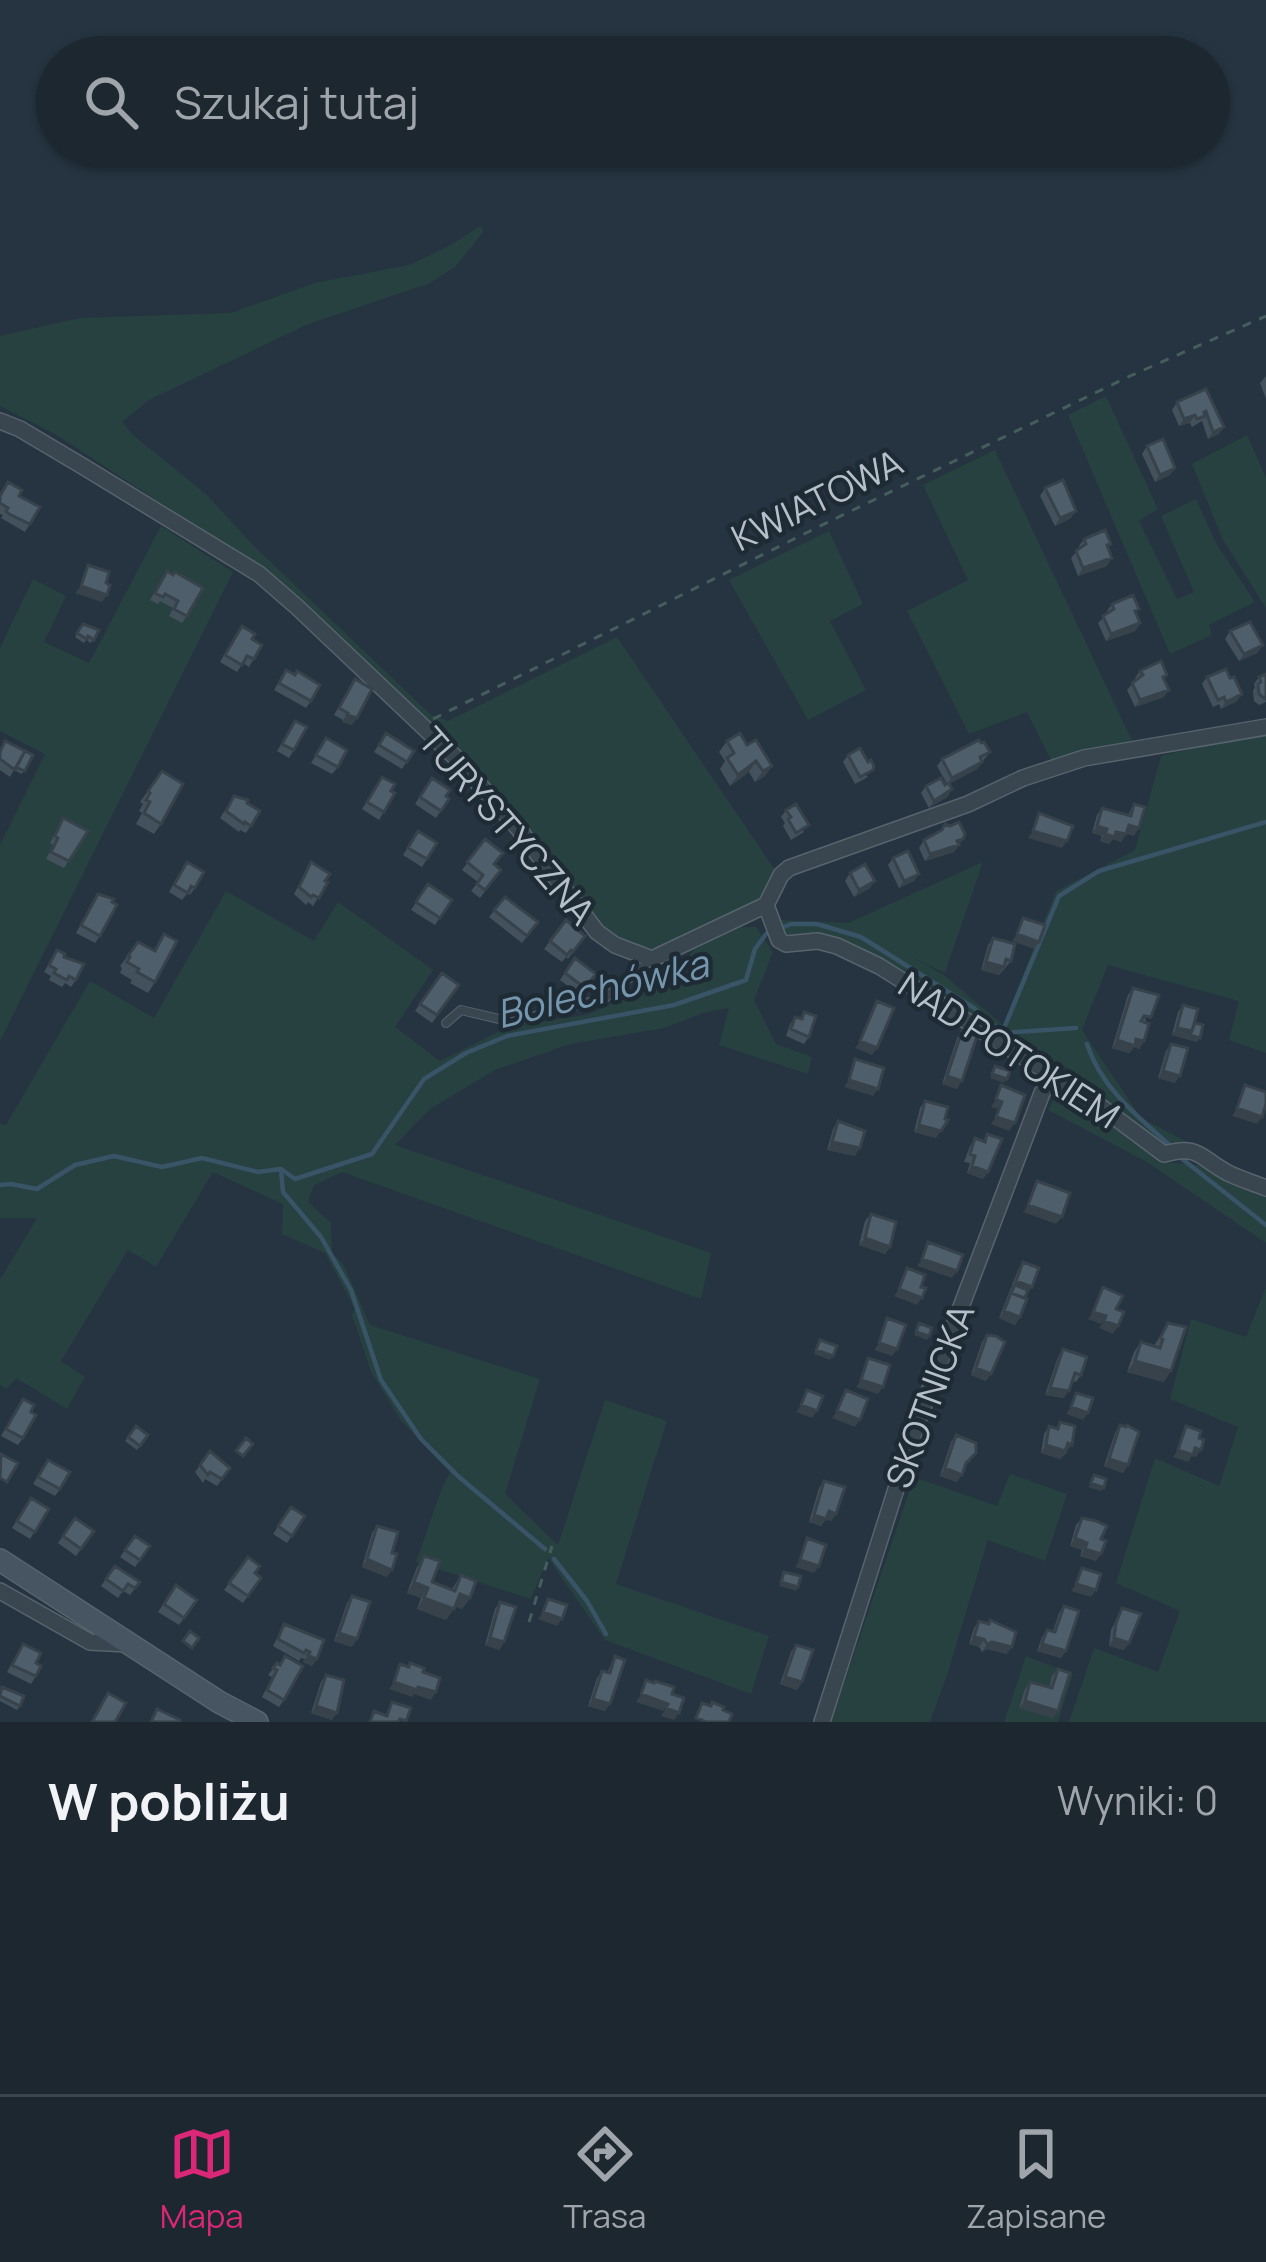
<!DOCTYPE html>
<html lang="pl">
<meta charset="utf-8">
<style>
:root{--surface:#1c2730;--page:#252f38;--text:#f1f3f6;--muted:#a0a5ab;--line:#3a444c;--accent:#db2777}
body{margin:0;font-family:Manrope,sans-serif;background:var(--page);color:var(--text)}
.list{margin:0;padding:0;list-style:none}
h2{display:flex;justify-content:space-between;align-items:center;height:156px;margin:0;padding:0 48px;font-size:51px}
h2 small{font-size:39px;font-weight:400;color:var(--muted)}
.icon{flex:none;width:66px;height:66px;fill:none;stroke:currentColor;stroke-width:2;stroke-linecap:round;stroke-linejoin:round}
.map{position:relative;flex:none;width:1266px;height:1722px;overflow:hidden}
.search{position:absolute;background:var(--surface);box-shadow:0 3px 9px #0004;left:36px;right:36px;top:36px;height:132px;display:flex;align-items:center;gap:30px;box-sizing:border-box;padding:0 42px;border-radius:66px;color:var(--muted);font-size:45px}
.sheet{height:372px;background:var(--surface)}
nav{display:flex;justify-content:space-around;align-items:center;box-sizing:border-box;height:168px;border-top:3px solid var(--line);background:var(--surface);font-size:33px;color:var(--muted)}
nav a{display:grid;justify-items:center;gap:6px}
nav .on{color:var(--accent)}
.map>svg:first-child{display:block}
.green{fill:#274140}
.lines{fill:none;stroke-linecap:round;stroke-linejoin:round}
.stream{stroke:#395367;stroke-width:4.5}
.lane-casing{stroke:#57636d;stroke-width:10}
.street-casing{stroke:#57636d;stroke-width:18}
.secondary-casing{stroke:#57636d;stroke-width:24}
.path{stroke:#455d5c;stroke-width:3;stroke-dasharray:9 9;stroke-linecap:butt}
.lane{stroke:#394650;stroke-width:8}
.street{stroke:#394650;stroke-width:15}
.secondary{stroke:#475563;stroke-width:21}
.wall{fill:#43515c}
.shaded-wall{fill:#37424b}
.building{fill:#4e5e6b;stroke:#37424b;stroke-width:3}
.labels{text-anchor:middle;stroke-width:9;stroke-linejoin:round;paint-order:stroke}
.street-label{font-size:36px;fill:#b6c0ca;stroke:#1e2b35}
.water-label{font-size:39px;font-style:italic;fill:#7696ad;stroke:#1e2b35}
</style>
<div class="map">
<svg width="1266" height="1722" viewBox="0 0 1266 1722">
<rect width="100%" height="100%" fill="#253440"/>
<path class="green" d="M480,226L484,231L455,267L430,283L306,325L149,400L122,422L133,435L207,495L254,546L430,714L448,721L617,637L775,870L765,894L764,908L657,948H632L607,933L505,805L254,564L55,434L0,406V336L80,318L231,313L315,283L409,265L449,246Z
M1106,396L1158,509L1139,521L1177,599L1194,592L1161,516L1196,499L1217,545L1255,602L1209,625L1212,635L1170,654L1068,415Z
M1247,435L1266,478V608L1223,540L1192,464Z
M995,450L1135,747L1084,752L1051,760L1027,712L969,734L907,611L968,580L923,485Z
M161,526L233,572L0,1041V845L45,754L0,731V648L33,579L66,596L44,642L89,663Z
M829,531L863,604L830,621L866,690L808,720L729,580Z
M1266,731V1053L1229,1040L1239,1001L1108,965L1082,1030L1141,1118L1191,1144L1164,1147L1067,1068L1009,1039L854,945L821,934L786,939L779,920L848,923L983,862L945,973L912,957L944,975L1003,1025L1056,891L1135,850L1161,756Z
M226,891L314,941L338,902L433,970L395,1027L440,1061L508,1027L586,1015L624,999L653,971L680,967L694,950L711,941L742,927H756L773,952L754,1000L776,1044L812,1057L808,1074L719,1045L729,1008L706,1012L664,1028L570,1044L495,1070L430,1109L395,1145L711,1253L701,1299L342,1172L314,1185L308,1202L331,1223L332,1253L344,1265L370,1325L540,1379L505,1494L558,1545L605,1400L667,1421L616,1584L769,1636L751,1694L605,1640L548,1558L531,1599L416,1562L443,1485L450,1473L400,1419L371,1372L352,1315L355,1309L325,1253L282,1234L283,1204L213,1172L156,1267L128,1250L61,1361L85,1377L67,1409L16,1378L7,1389L0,1385V1280L37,1218H0V1124L6,1125L90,981L154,1018Z
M1060,1088L1164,1162L1209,1166L1266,1194V1243L1147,1162L1048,1110Z
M1266,1287V1722H1069L1094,1648L1158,1672L1180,1611L1116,1583L1155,1458L1219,1486L1238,1427L1170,1399L1191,1319L1246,1337Z
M1010,1474L1067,1494L1045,1561L988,1540L948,1672L930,1722H831L914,1477L997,1506Z
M1026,1656L1073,1674L1058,1722H1004Z"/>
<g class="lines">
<path class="stream" d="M1002,1033L1059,896L1099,871L1266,822
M1087,1044C1101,1088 1138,1117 1172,1147
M1181,1158L1266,1225
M281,1169L283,1192L321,1237L351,1290L381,1380L421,1439L459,1477L545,1549
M0,1185L11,1184L37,1189L75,1165L114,1156L162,1167L202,1158L258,1172L281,1169L295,1179L372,1154L424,1079L466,1053L507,1036L674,1005L746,980L755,949L766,934L791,924H817L861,937L974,1008L1002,1033L1076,1028
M554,1559L587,1601L606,1634"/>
<g class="lane-casing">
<path id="lane" d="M446,1023L461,1010L512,1022L605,998L650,961"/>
</g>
<g class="street-casing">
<path id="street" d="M0,421L20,429L84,467L259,574L297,607L454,756L518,828L597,932L615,945L652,959L766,905L781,875L789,868L968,804L1023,778L1084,758L1266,727
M766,905L779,940L786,944L818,941L837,946L879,966L1089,1098L1164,1154C1199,1144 1200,1158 1228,1173C1240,1179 1254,1183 1266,1188
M0,1591L90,1642L127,1644
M822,1722L917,1423L1042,1093L1054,1075"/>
</g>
<g class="secondary-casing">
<path id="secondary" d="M0,1560L219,1702L257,1722"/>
</g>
<path class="path" d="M433,719L820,526L1130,376L1266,316
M529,1622L552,1546"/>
<use href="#lane" class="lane"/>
<use href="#street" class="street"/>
<use href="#secondary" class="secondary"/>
</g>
<path class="wall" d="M1266,376V399L1260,383Z
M1206,389L1224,427L1219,434L1208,439L1202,421L1192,427L1190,423L1179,426L1172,410L1177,402Z
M1147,446L1175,468L1170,475L1155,482L1142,454Z
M1045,488L1071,518L1055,526L1040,496Z
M0,494L19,496L40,507L25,532L1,518L3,515L0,514Z
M1084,539L1111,544L1108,548L1107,566L1078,576L1071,558L1080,548L1079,546Z
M167,571L187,616L182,623L169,616L173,608L160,601L158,604L150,600Z
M1112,604L1140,623L1135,631L1106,641L1098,623L1108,613L1107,611Z
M83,624L99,630L91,643L86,640L84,643L75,637Z
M1230,631L1263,645L1257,653L1239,661L1225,639Z
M237,633L262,645L249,667L243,663L237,672L220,662Z
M286,670L311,701L306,708L274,690Z
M1140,671L1164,680V697L1135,707L1127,690L1136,680L1135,678Z
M1207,677L1237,701L1221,709L1219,704L1213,707L1202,684Z
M1259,677L1266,702L1259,705L1254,701L1253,691L1255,687L1254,684Z
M355,679L352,725L342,722L343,720L334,715Z
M295,721L294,750L289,758L277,751Z
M386,733L414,751L402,769L374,752Z
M326,738L338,767L332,774L311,763Z
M5,741L33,755L22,774L14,770L10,777L0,770V749Z
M727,741L747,745L772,766L765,776L755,782L749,772L730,786L720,769L725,761L719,752Z
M990,752L977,769L949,784L952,789L947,797L929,808L921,793L926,786L947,784L937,766L942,759Z
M848,755L868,777L855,784L843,762Z
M162,771L161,824L154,834L136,824L142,813L139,811L143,804L140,802Z
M382,777L391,791L395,793L379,820L362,809Z
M432,778L449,799L436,818L415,804Z
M234,796L260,811L246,833L240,830L239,832L220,818Z
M1134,804V836L1126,833L1121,842L1113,839L1109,844L1100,841L1102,836L1092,833L1097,815L1102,808L1128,815Z
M786,810L804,832L791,840L783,826L785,823L781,817Z
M63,818L88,831L64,868L46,859L53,845L50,843Z
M945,824L963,839L954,852L925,861L919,848L924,840L940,831Z
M418,831L437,843L422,867L403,855Z
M485,839L494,864L501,870L480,898L471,891L478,882L462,870Z
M893,858L919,874L914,881L899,888L888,865Z
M311,862L328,882L313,906L308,902L306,905L294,894Z
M182,869L195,888L190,895L187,894L182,900L169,892Z
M850,873L870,888L854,897L845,881Z
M428,884L452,900L435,925L411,910Z
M98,894L100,936L95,943L76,933Z
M505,897L538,922L522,943L489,917Z
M566,920L585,936L568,959L566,957L562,962L544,949Z
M164,934L155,982L148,993L130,983L132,980L120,973L122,968L120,966L138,942L154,951Z
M993,938L1011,961L999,975L981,970L988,945Z
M57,950L76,980L71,987L65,983L62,987L49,980L51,976L44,972Z
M575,958L596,974L580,995L560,980Z
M442,973L459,985L432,1023L415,1011Z
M1133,988L1147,1023L1144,1041L1139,1049L1134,1047L1129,1053L1112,1048L1128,995Z
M1183,1005L1197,1042L1172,1035L1178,1012Z
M804,1012L809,1037L804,1044L786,1036L790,1024L795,1017L800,1018Z
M962,1031L957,1089L942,1084L957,1038Z
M1171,1044L1175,1083L1158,1078L1166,1051Z
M925,1101L936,1138L914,1132L920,1108Z
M838,1121L855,1156L827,1150L833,1129Z
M987,1134L988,1172L983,1179L967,1173L970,1163L964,1162L970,1146L975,1138L983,1141Z
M871,1214L890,1247L885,1254L859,1245L865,1221Z
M1023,1262L1026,1294L1020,1317L1015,1325L999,1318L1018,1270Z
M1168,1323L1164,1382L1127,1372L1134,1352L1141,1342L1154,1346Z
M987,1335L986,1381L971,1375L982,1342Z
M1063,1349L1081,1375L1076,1382L1072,1381L1064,1398L1045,1395L1058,1357Z
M18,1406L31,1412L23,1438L18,1445L1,1436Z
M1060,1422L1067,1452L1060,1459L1041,1453L1044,1434L1049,1426L1056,1428Z
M1120,1425L1128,1465L1123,1473L1104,1466L1115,1433Z
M136,1426L148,1435L137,1450L125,1441Z
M956,1435L971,1460L965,1466L957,1482L940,1476L951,1442Z
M210,1451L230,1468L217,1486L205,1479L203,1483L195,1472Z
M48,1460L60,1489L55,1496L33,1484Z
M824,1481L836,1514L831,1521L826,1519L821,1526L809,1522L819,1488Z
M31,1498L49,1509L30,1539L12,1528Z
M291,1507L305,1516L287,1543L273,1534Z
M75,1518L94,1531L76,1556L58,1543Z
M1082,1518L1101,1539L1096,1561L1080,1556L1082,1550L1070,1546L1076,1525Z
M377,1526L387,1577L362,1567L372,1533Z
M135,1536L150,1546L135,1567L120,1557Z
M424,1556L432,1582L452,1589L461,1575L470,1598L462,1609L455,1606L446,1620L417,1609L421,1598L407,1593L417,1567Z
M248,1557L255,1573L261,1578L243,1603L224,1590Z
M115,1566L140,1582L130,1595L123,1591L118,1598L101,1586Z
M176,1585L197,1600L179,1625L158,1612Z
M352,1596V1647L334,1641L347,1603Z
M500,1602L504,1642L499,1650L485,1645L495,1609Z
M1064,1606L1066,1651L1061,1658L1037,1651L1042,1637L1047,1630L1053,1631L1059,1613Z
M1122,1608L1124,1650L1109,1646L1111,1630Z
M990,1620L1007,1654L987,1649L982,1652L979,1647L969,1644L974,1628L979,1621L987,1623Z
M284,1624L317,1659L312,1666L303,1662L305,1659L301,1658L299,1661L273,1646Z
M23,1644L36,1663V1676L31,1684L7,1672Z
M796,1645L802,1682L797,1690L780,1684L791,1652Z
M615,1656L605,1711L588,1706L597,1678L602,1671L607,1673Z
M277,1663L280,1665L284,1700L279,1707L262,1697L272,1677L268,1675Z
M1058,1669L1053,1718L1019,1708L1025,1689L1030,1682L1049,1688L1052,1676Z
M326,1675L332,1720L311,1713L321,1682Z
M0,1691L20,1706L17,1710L0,1701Z"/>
<path class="shaded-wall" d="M1195,415L1190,423L1179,426L1184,419Z
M1224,427L1219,434L1208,439L1213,432Z
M1175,468L1170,475L1155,482L1160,475Z
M1076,511L1071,518L1055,526L1060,518Z
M1112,558L1107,566L1078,576L1083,568Z
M81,586L107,595L102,602L75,593Z
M1140,623L1135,631L1106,641L1111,634Z
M1263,645L1257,653L1239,661L1244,654Z
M1169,690L1164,697L1135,707L1140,700Z
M1242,694L1237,701L1221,709L1226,702Z
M347,715L357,718L352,725L342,722Z
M756,761L749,772L730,786L738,775Z
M982,762L977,769L947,785L952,778Z
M772,766L765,776L755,782L763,771Z
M952,789L947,797L929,808L934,801Z
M1129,825L1139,828L1134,836L1124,833Z
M1097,826L1107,829L1102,836L1092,833Z
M1033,831L1067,841L1062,848L1028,838Z
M1116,832L1126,834L1121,842L1113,839L1109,844L1100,841L1105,834Z
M963,839L954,852L925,861L930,854Z
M919,874L914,881L899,888L904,881Z
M875,881L870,888L854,897L859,890Z
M1017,934L1039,942L1034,949L1012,941Z
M986,962L1004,967L999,975L981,970Z
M1177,1028L1192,1031L1200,1038L1197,1042L1172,1035Z
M1136,1039L1144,1041L1139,1049L1134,1047L1129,1053L1112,1048L1117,1040Z
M860,1041L877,1048L872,1055L855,1048Z
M1163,1071L1180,1076L1175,1083L1158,1078Z
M992,1074L1007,1079L1004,1083L990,1078Z
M947,1076L962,1081L957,1089L942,1084Z
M849,1080L878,1089L873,1096L844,1087Z
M996,1099L1002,1102L997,1109L991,1107Z
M1237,1108L1262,1117L1257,1124L1232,1116Z
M996,1117L1015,1123L1009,1131L991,1124Z
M919,1125L941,1131L936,1138L914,1132Z
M832,1142L860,1148L855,1156L827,1150Z
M972,1166L988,1172L983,1179L967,1173Z
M1028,1205L1062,1217L1056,1224L1023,1212Z
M865,1238L890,1247L885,1254L859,1245Z
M922,1259L957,1271L952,1278L917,1266Z
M1016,1281L1032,1287L1027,1294L1011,1288Z
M899,1289L922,1298L917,1305L894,1296Z
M1004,1311L1020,1317L1015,1325L999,1318Z
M1093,1312L1106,1316L1101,1324L1088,1319Z
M1104,1321L1118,1326L1113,1334L1099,1328Z
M916,1332L929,1336L927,1340L914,1335Z
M879,1343L897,1349L892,1356L874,1350Z
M816,1350L833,1356L830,1360L814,1354Z
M1135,1361L1171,1371L1164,1382L1127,1372Z
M976,1368L991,1374L986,1381L971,1375Z
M861,1380L883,1387L878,1394L856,1387Z
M1050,1388L1069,1391L1064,1398L1045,1395Z
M801,1405L817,1411L812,1418L796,1412Z
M1071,1407L1088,1413L1083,1420L1066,1414Z
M837,1411L860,1420L855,1427L832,1418Z
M1068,1443L1072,1445L1060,1459L1041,1453L1046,1445Z
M1195,1448L1201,1450L1196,1457L1192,1456L1188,1462L1173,1457L1178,1450Z
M1109,1459L1128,1465L1123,1473L1104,1466Z
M945,1468L962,1475L957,1482L940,1476Z
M1091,1483L1104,1488L1101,1491L1088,1487Z
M829,1511L836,1514L831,1521L826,1519L821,1526L809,1522L814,1515Z
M1075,1538L1087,1543L1082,1550L1070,1546Z
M1085,1549L1101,1554L1096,1561L1080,1556Z
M367,1559L392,1570L387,1577L362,1567Z
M800,1560L819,1566L814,1573L795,1567Z
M414,1582L428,1588L421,1598L407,1593Z
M781,1582L798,1587L796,1591L779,1586Z
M1076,1584L1096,1590L1091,1597L1071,1591Z
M460,1594L470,1598L462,1609L452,1605Z
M424,1598L454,1609L446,1620L417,1609Z
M543,1612L562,1619L557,1626L538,1619Z
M339,1633L357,1639L352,1647L334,1641Z
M974,1637L984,1639L979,1647L969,1644Z
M490,1638L504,1642L499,1650L485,1645Z
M1114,1638L1129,1643L1124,1650L1109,1646Z
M992,1642L1012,1647L1007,1654L987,1649L982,1652L987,1644Z
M1042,1644L1066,1651L1061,1658L1037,1651Z
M308,1655L317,1659L312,1666L303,1662Z
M785,1677L802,1682L797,1690L780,1684Z
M394,1682L418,1687L436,1692L431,1700L414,1694L412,1697L389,1689Z
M641,1694L668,1704L663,1711L636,1702Z
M593,1699L610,1704L605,1711L588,1706Z
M1025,1701L1058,1711L1053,1718L1019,1708Z
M316,1706L337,1713L332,1720L311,1713Z
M666,1708L679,1713L674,1720L661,1716Z"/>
<path class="building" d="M1206,389L1224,427L1213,432L1206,411L1204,412L1205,416L1197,419L1195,415L1184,419L1177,402Z
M1163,439L1175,468L1160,475L1147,446Z
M1063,480L1076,511L1060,518L1045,488Z
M8,482L22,490L19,496L40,507L30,524L9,514L6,511L8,508L0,503V496Z
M1105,530L1111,544L1107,545L1112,558L1083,568L1076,551L1086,544L1084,539Z
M88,565L109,572L106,583L110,585L107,595L81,586Z
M167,571L173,575L175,572L203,588L187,616L174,609L178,601L165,594L163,597L155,593Z
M1133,595L1139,609L1135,611L1140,623L1111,634L1103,616L1114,609L1112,604Z
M1250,622L1263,645L1244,654L1230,631Z
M83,624L99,630L94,640L88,636L87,639L77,633Z
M242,626L255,634L252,639L262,645L254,659L247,656L242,665L225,655Z
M1161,661L1167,675L1163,677L1169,690L1140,700L1132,683L1143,675L1140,671Z
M1226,669L1230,678L1234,677L1242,694L1226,702L1224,697L1218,700L1207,677Z
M286,670L295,675L297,671L320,685L311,701L279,683Z
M1266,674V697L1264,698L1259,694L1258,684L1261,682L1259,677Z
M355,679L372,689L357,718L347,715L348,713L339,708Z
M295,721L307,727L294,750L282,744Z
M386,733L414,751L407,762L379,745Z
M740,733L747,745L756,740L772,766L763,771L756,761L738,775L727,758L734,753L727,741Z
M326,738L347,750L338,767L316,755Z
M979,740L981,743L984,742L990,752L980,757L982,762L952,778L942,759Z
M5,741L25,751L15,770L0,759V752Z
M860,748L868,762L871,760L874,766L873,770L860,777L848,755Z
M25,751L33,755L25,771L16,767Z
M162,771L183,784L161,824L144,813L150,802L146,800L150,793L148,791Z
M382,777L395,784L391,791L395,793L384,812L367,802Z
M432,778L450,790L446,796L449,799L441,811L420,797Z
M941,778L945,785L949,783L952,789L934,801L926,786Z
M234,796L248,800L247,803L260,811L251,826L245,822L244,824L226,811Z
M796,804L809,825L796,833L788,819L791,817L786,810Z
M1134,804L1145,807L1139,828L1129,825L1126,834L1116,832L1115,837L1105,834L1107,829L1097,826L1102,808L1131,816Z
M1039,813L1073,826L1067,841L1033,831Z
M63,818L88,831L69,861L51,852L58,838L55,836Z
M959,822L965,834L963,839L957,841L959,845L930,854L924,840L942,830L945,824L950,826Z
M418,831L437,843L427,859L408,848Z
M485,839L503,853L494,864L501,870L485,890L477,884L483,875L467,862Z
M908,851L919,874L904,881L893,858Z
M187,862L204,872L195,888L191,886L188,893L174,885Z
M311,862L330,874L325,881L328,882L319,898L313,895L311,897L299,887Z
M865,864L875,881L859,890L850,873Z
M428,884L452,900L440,918L416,902Z
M98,894L114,899L112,902L117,905L100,936L81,925Z
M505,897L538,922L527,936L494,910Z
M1023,918L1045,925L1039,942L1017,934Z
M566,920L585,936L573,952L571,950L567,955L550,941Z
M164,934L177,941L155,982L137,972L139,969L127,962L130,957L128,956L138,942L155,951Z
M993,938L1015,944L1011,961L1006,959L1004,967L986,962Z
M57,950L65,954L64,957L84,964L76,980L69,976L67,980L54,973L56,969L49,965Z
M575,958L596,974L585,988L565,973Z
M442,973L459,985L437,1015L420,1004Z
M1133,988L1159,995L1151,1017L1144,1016L1141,1021L1149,1024L1144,1041L1136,1039L1135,1046L1117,1040Z
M877,1001L894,1008L877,1048L860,1041Z
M1183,1005L1198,1009L1192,1031L1177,1028Z
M804,1012L816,1016L809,1037L791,1029L795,1017L802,1019Z
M1195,1023L1203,1025L1200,1038L1190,1035Z
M962,1031L977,1036L962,1081L947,1076Z
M1171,1044L1188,1048L1180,1076L1163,1071Z
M855,1059L884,1068L878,1089L849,1080Z
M995,1066L1010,1071L1007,1079L992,1074Z
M1001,1085L1025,1095L1015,1123L996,1117L1002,1102L996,1099Z
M1245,1085L1266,1092V1104L1262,1117L1237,1108Z
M925,1101L948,1107L945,1119L948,1120L941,1131L919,1125Z
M838,1121L865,1131L860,1148L832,1142Z
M987,1134L1002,1139L988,1172L972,1166L975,1156L970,1154L975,1138L985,1142Z
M1037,1181L1070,1193L1062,1217L1028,1205Z
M871,1214L896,1222L890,1247L865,1238Z
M928,1242L963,1255L957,1271L922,1259Z
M1023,1262L1039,1268L1032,1287L1016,1281Z
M907,1268L925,1275L921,1287L926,1288L922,1298L899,1289Z
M1015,1285L1028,1290L1025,1298L1011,1293Z
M1103,1287L1123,1296L1116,1309L1124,1312L1118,1326L1104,1321L1106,1316L1093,1312Z
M1011,1293L1027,1299L1020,1317L1004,1311Z
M887,1318L906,1325L897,1349L879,1343Z
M919,1323L932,1328L929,1336L916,1332Z
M1168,1323L1186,1327L1171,1371L1135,1361L1141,1342L1160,1348L1163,1339L1160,1338Z
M987,1335L996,1336L1005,1342L991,1374L976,1368Z
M820,1340L837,1346L833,1356L816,1350Z
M1063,1349L1087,1357L1081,1375L1075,1373L1069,1391L1050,1388Z
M868,1358L890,1365L883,1387L861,1380Z
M807,1390L823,1396L817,1411L801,1405Z
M846,1390L868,1399L860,1420L837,1411Z
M1076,1393L1093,1398L1088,1413L1071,1407Z
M23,1399L34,1405L31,1412L36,1415L23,1438L6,1429Z
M1060,1422L1075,1426L1072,1445L1068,1443L1065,1451L1046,1445L1049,1426L1058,1429Z
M1120,1425L1126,1427L1127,1425L1139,1432L1128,1465L1109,1459Z
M136,1426L148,1435L140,1446L128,1437Z
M1186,1426L1201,1431L1199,1438L1204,1440L1201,1450L1195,1448L1193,1455L1178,1450Z
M956,1435L976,1443V1453L966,1463L962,1475L945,1468Z
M246,1438L253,1444L243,1456L236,1451Z
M210,1451L230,1468L222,1479L210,1472L208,1475L200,1465Z
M1,1454L18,1463L7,1482L0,1478Z
M48,1460L70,1472L60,1489L38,1477Z
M1094,1475L1106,1479L1104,1488L1091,1483Z
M824,1481L845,1487L836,1514L829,1511L826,1519L814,1515Z
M31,1498L49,1509L35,1532L17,1521Z
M291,1507L305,1516L292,1536L278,1526Z
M75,1518L94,1531L81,1549L63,1536Z
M1082,1518L1096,1521L1107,1526L1101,1539L1106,1541L1101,1554L1085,1549L1087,1543L1075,1538Z
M377,1526L398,1532L392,1553L397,1554L392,1570L367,1559Z
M135,1536L150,1546L140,1560L125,1550Z
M807,1538L826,1545L819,1566L800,1560Z
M424,1556L440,1561L432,1582L455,1591L461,1575L476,1581L470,1598L460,1594L454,1609L424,1598L428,1588L414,1582Z
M248,1557L260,1566L255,1573L261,1578L248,1596L229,1583Z
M115,1566L140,1582L135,1588L128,1584L123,1591L106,1579Z
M1082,1568L1101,1574L1096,1590L1076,1584Z
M784,1572L801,1576L798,1587L781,1582Z
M176,1585L197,1600L184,1618L164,1604Z
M352,1596L370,1602L357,1639L339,1633Z
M548,1599L567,1605L562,1619L543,1612Z
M500,1602L516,1607L504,1642L490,1638Z
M1064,1606L1079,1611L1066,1651L1042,1644L1047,1630L1055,1632Z
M1122,1608L1141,1614L1129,1643L1114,1638L1116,1623Z
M990,1620L1016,1632L1012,1647L992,1642L987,1644L984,1639L974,1637L979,1621L989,1624Z
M284,1624L324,1640L317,1659L308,1655L310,1652L306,1650L304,1653L278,1639Z
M190,1631L199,1638L192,1648L183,1641Z
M23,1644L41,1653L36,1663L41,1666L36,1676L12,1665Z
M796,1645L813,1650L802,1682L785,1677Z
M285,1656L303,1666L284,1700L267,1690L277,1670L273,1668L277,1663L280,1665Z
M615,1656L625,1660L610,1704L593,1699L602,1671L610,1673Z
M410,1663L424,1668L423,1672L440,1678L436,1692L418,1687L417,1690L394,1682L400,1664L409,1667Z
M1058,1669L1070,1673L1058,1711L1025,1701L1030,1682L1052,1688Z
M326,1675L344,1680L337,1713L316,1706Z
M646,1680L654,1683L655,1681L674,1687L672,1694L684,1698L679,1713L666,1708L668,1704L641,1694Z
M2,1687L24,1696L20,1706L0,1696Z
M108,1693L126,1703L115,1722H92Z
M392,1702L411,1708L406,1721L400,1719L398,1722H370L374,1711L387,1716Z
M712,1702L724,1707L723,1710L732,1714L729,1722H706L696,1718L702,1703L711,1706Z
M157,1709L180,1720V1722H151Z"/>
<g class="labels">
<g class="street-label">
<text transform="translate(817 500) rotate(-26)" y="13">KWIATOWA</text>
<text transform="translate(507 826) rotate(49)" y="13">TURYSTYCZNA</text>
<text transform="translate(1009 1050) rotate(33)" y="13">NAD POTOKIEM</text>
<text transform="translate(930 1396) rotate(-70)" y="13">SKOTNICKA</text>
</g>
<g class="water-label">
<text transform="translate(602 989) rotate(-14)" y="14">Bolechówka</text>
</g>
</g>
</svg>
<div class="search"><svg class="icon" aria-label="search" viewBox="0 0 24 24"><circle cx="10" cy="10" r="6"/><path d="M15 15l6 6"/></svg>Szukaj tutaj</div>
</div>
<section class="sheet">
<h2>W pobliżu<small>Wyniki: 0</small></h2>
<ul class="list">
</ul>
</section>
<nav>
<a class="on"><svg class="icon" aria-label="map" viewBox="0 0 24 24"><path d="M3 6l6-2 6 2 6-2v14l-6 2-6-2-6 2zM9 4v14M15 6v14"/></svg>Mapa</a>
<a><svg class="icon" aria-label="directions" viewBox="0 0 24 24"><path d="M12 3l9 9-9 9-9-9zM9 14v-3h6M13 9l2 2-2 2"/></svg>Trasa</a>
<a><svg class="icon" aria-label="saved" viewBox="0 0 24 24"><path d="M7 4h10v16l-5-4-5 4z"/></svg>Zapisane</a>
</nav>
